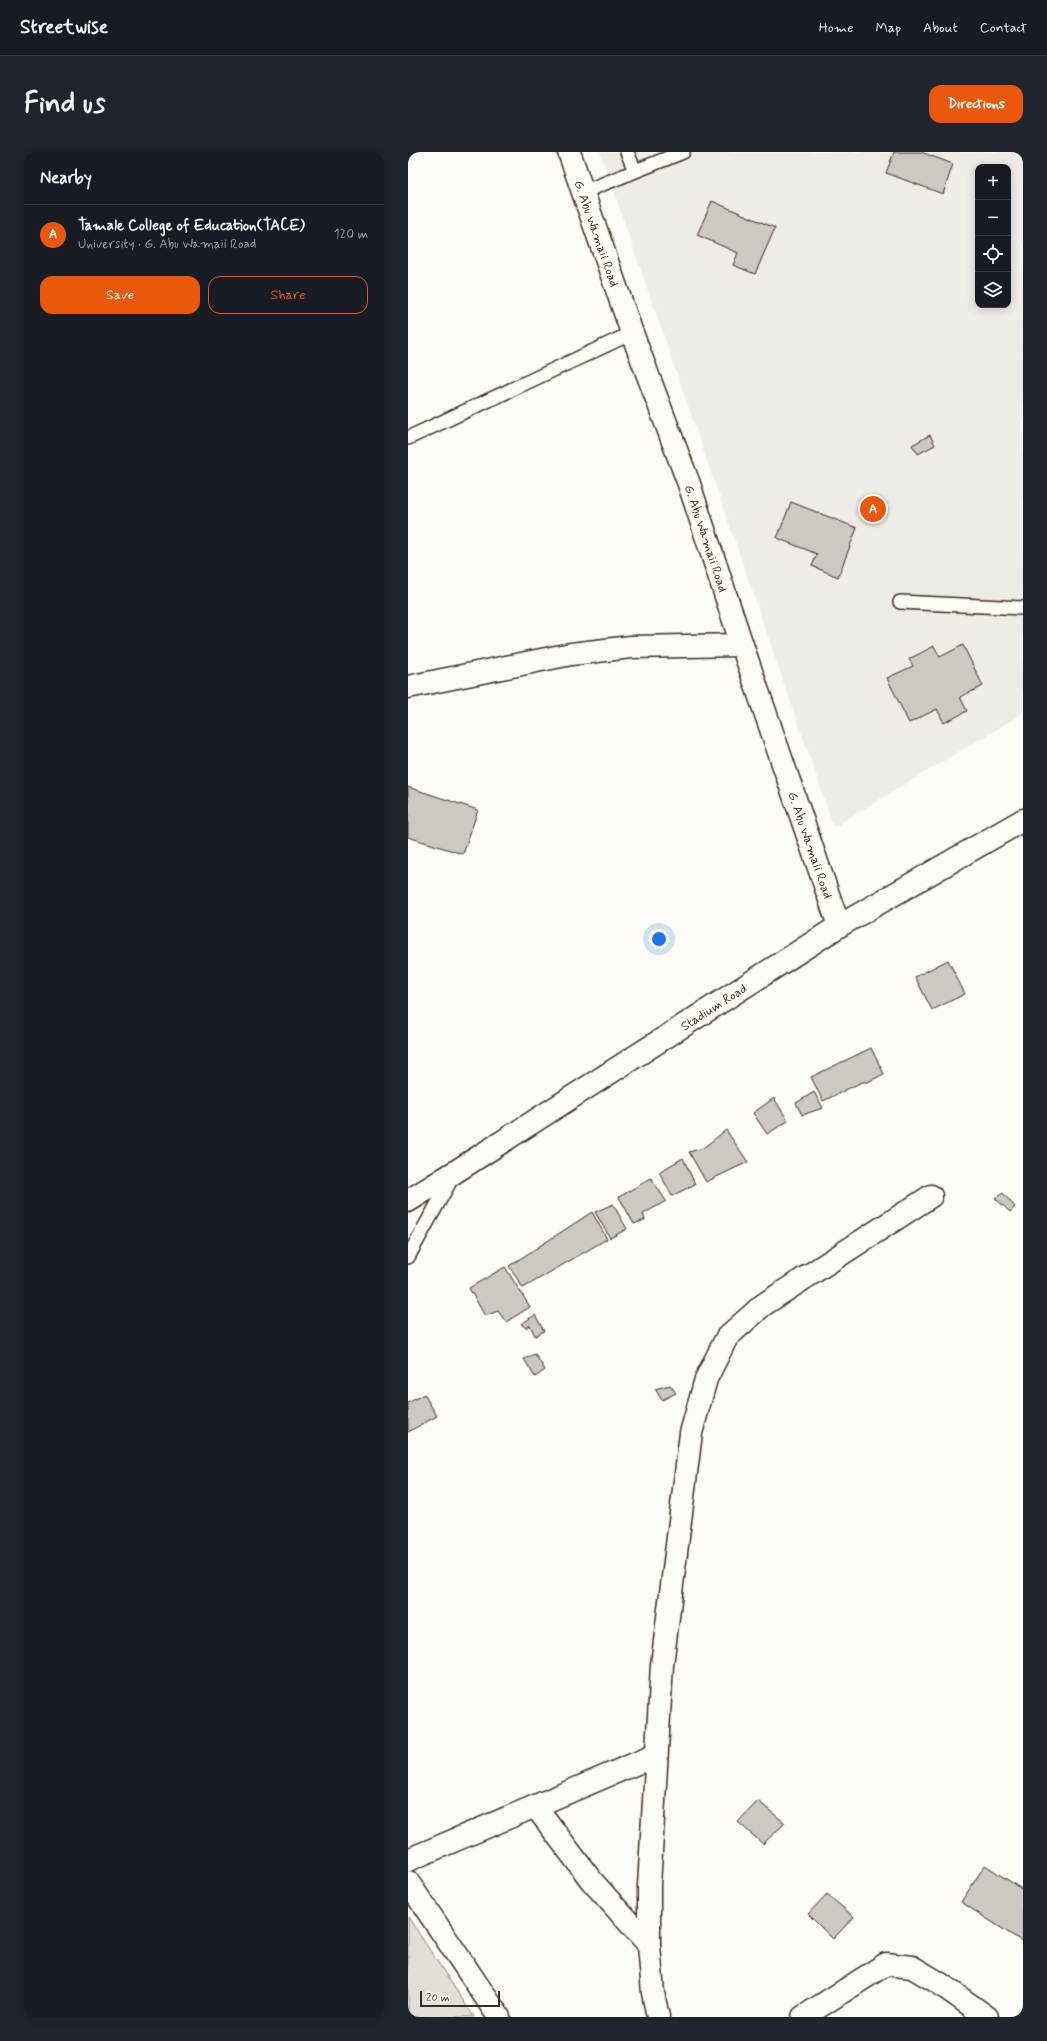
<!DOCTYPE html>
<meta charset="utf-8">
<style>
:root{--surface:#171b24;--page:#20242c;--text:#f1f3f6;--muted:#9ea1a6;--line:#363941;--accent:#ea580c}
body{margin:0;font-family:Mynerve,sans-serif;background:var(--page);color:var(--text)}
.controls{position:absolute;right:12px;top:12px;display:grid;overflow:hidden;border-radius:8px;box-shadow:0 2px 10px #0003}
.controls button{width:36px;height:36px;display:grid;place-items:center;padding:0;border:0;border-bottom:1px solid var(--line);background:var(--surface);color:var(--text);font:20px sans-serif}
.scale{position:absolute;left:12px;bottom:10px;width:80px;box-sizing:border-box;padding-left:4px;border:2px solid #3b2a1e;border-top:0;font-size:11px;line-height:14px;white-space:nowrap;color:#3b2a1e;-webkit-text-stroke:3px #fdfcf7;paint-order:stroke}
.you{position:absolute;left:251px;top:787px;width:14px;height:14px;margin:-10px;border:3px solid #fff;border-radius:50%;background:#1a73e8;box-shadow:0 0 0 6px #1a73e833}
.badge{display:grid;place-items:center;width:26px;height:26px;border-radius:50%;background:var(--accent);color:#fff;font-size:13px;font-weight:700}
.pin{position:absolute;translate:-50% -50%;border:2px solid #fff;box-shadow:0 1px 4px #0006}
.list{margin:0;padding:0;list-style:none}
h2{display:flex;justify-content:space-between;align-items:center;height:52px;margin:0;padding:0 16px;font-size:17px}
h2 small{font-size:13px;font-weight:400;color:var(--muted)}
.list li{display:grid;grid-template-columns:26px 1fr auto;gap:12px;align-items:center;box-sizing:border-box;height:60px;padding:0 16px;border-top:1px solid var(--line)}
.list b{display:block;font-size:15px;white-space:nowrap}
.list p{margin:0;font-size:13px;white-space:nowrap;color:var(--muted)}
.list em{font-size:13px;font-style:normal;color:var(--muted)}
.actions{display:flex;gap:8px;padding:12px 16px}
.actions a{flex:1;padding:9px 0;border:1px solid var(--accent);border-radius:12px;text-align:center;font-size:14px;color:var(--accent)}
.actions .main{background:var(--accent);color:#fff}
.icon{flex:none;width:22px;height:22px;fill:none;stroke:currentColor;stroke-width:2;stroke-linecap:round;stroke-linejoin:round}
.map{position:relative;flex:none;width:615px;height:1865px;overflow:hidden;border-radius:12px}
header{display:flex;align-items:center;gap:24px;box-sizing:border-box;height:56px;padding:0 20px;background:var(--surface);border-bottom:1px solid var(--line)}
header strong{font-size:19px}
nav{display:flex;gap:22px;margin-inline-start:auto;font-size:14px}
.intro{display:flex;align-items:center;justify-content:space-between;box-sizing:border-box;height:96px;padding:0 24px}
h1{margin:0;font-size:28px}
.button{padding:10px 18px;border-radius:12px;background:var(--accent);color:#fff;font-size:14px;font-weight:700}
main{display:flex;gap:24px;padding:0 24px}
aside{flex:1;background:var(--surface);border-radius:12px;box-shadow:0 2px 10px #0003}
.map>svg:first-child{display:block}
.built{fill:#efece7;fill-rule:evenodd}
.green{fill:#e1ded7;stroke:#8e847a}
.building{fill:#cdc8c2;stroke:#3b2a1e}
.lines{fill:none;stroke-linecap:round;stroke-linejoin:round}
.service-casing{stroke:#3b2a1e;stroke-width:16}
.minor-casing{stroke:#3b2a1e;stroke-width:25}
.secondary-casing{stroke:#3b2a1e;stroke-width:25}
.service{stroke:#fdfcf7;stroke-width:13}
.minor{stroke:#fdfcf7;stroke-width:22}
.secondary{stroke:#fdfcf7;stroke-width:22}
.labels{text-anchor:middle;stroke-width:4;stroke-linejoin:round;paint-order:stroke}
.street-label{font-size:13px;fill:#3b2a1e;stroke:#fdfcf7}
</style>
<header>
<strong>Streetwise</strong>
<nav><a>Home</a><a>Map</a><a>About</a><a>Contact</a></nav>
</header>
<div class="intro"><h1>Find us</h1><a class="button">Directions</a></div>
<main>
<aside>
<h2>Nearby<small></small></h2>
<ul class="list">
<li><span class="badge">A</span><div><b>Tamale College of Education(TACE)</b><p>University · G. Abu Wamaii Road</p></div><em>120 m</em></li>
</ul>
<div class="actions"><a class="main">Save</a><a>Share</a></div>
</aside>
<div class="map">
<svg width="615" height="1865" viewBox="0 0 615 1865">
<rect width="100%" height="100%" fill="#fdfcf7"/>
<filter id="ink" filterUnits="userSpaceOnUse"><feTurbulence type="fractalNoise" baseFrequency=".025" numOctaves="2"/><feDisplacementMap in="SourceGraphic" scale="8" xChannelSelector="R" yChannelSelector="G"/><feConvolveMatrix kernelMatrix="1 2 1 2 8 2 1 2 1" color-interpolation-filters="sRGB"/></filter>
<g filter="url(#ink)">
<path class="built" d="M192,0H615V561L426,675ZM570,15H600V153H570Z"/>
<path class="green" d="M0,1765L66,1865H0Z"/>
<path class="building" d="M486,0H513L545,12L535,42L478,21Z
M304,49L367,76L347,122L325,113L330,101L289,83Z
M522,283L527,293L510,302L504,293Z
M383,350L449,376L430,425L404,414L409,402L369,386Z
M555,493L575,534L552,545L559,559L536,571L529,557L501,571L479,526L505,514L501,507L526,494L532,505Z
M0,635L70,658L55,702L0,685Z
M540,808L557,842L524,858L507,825Z
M463,896L476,922L460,930H454L415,949L403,925Z
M406,940L415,956L394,963L388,951Z
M366,946L380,969L359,982L345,961Z
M318,978L340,1010L298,1030L281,1000L295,996Z
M275,1006L287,1032L264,1044L251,1020Z
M243,1026L258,1049L235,1062L237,1068L226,1072L211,1045Z
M595,1041L607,1055L602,1060L587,1046Z
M205,1052L219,1077L202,1086L187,1060Z
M184,1060L199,1087L115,1136L101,1114Z
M97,1115L122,1155L98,1170L90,1159L77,1164L61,1136Z
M127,1163L136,1179L127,1184L122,1173L118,1176L113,1172Z
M127,1202L137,1218L127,1225L116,1207Z
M262,1233L268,1241L254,1248L247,1237Z
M16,1242L29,1264L0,1280V1251Z
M350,1649L377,1671L355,1692L330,1670Z
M577,1713L615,1738V1790L553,1750Z
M419,1742L446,1765L425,1787L400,1762Z"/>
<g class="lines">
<g class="service-casing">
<path id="service" d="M219,0L227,19
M175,40L275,0
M0,286L224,181
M492,450L615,456
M0,1105L45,1024"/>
</g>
<g class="minor-casing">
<g id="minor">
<path id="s1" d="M161,0L224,181L281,332L334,493L431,774"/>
<path d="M0,535L163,502L223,495L334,493"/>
<path d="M128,1655L183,1728L241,1793"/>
<path d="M0,1708L248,1603"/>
<path d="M0,1730L91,1865"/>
<path d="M250,1865L245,1841L241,1793V1734L254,1513L283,1281L298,1227L319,1185L355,1153L523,1044"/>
<path d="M395,1865L478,1812L504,1815L531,1831L579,1865"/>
</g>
</g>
<g class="secondary-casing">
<g id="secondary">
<path id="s2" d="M0,1049L47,1020L431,774L615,668"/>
</g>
</g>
<use href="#service" class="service"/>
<use href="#minor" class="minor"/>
<use href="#secondary" class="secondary"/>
</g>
</g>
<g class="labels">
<g class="street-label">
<text dy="5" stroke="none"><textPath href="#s1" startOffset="86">G. Abu Wamaii Road</textPath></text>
<text dy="5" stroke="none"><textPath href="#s1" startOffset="410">G. Abu Wamaii Road</textPath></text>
<text dy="5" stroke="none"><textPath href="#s1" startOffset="734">G. Abu Wamaii Road</textPath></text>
<text dy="5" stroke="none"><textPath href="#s2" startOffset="362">Stadium Road</textPath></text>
</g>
</g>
</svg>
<div class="controls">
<button>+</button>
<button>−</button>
<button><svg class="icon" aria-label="locate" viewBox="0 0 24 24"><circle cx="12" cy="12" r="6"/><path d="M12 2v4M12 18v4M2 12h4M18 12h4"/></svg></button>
<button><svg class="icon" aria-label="layers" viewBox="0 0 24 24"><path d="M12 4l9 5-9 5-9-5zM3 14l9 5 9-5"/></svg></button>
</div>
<div class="scale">20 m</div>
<div class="you"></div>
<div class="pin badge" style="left:465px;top:357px">A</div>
</div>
</main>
